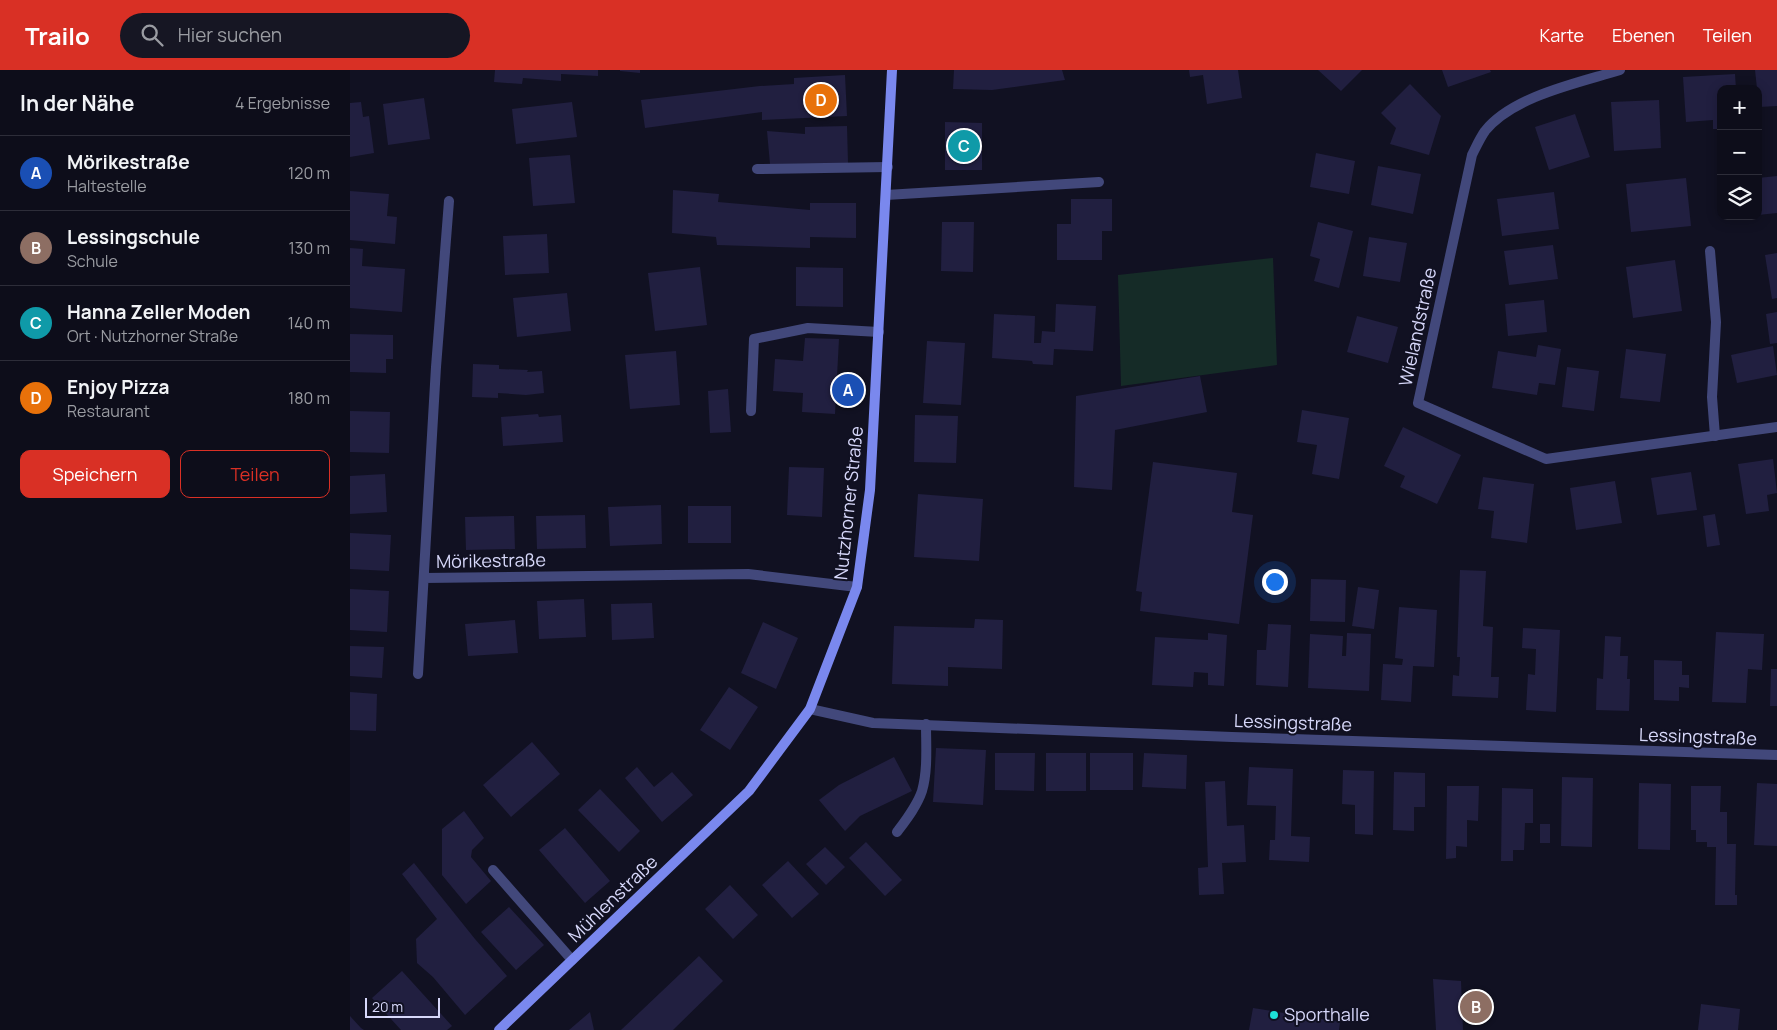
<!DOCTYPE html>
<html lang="de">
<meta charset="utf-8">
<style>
:root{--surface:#0d0d1a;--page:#161623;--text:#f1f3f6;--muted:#9a9ca2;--line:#2d2d39;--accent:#d93025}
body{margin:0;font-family:Manrope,sans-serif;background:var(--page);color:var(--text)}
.controls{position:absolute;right:15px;top:15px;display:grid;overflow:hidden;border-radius:10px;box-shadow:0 2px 12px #0003}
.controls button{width:45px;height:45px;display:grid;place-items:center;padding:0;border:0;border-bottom:1px solid var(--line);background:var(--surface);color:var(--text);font:25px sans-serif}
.scale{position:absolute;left:15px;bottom:12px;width:75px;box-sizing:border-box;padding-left:5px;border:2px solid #d7d8fa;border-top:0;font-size:14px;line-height:18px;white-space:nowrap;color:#d7d8fa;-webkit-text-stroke:4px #112;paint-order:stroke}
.you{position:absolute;left:924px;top:511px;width:18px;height:18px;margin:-12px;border:4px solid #fff;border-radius:50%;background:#1a73e8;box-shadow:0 0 0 8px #1a73e833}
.badge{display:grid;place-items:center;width:32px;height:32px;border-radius:50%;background:var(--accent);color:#fff;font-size:16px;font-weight:700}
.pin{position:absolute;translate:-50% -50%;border:2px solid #fff;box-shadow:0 1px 5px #0006}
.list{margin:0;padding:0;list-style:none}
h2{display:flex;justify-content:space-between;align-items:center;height:65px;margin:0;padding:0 20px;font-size:21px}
h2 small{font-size:16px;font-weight:400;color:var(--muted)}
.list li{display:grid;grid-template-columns:32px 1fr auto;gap:15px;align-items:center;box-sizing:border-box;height:75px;padding:0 20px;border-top:1px solid var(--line)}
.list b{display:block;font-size:19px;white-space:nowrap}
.list p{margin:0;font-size:16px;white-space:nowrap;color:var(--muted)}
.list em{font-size:16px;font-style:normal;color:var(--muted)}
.actions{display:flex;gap:10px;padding:15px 20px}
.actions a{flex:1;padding:11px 0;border:1px solid var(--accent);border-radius:10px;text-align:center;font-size:18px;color:var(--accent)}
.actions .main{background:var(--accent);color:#fff}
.icon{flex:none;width:28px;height:28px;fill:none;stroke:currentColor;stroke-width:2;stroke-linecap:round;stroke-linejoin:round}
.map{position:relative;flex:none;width:1427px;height:960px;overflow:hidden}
header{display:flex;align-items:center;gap:30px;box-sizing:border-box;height:70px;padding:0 25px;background:var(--accent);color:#fff}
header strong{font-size:24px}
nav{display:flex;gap:28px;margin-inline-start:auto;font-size:18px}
.search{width:350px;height:45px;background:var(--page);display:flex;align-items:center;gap:12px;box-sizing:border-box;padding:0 18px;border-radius:28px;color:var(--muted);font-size:19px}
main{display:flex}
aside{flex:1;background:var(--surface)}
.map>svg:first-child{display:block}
.green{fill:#152b27}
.building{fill:#211f40}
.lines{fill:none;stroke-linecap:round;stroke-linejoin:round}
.lane{stroke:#42487b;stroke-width:10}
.street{stroke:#42487b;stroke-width:10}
.secondary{stroke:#7a88ee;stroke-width:10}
.poi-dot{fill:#1de0d7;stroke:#112;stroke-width:2}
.labels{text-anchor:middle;stroke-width:4;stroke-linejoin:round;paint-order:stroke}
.street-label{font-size:18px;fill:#d7d8fa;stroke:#112}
.poi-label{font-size:18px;fill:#d7d8fa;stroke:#112;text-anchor:start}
</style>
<header>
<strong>Trailo</strong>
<div class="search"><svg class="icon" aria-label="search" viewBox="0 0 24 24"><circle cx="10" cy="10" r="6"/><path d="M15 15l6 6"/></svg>Hier suchen</div>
<nav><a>Karte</a><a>Ebenen</a><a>Teilen</a></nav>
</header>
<main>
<aside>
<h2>In der Nähe<small>4 Ergebnisse</small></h2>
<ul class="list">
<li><span class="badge" style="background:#1a4fb4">A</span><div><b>Mörikestraße</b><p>Haltestelle</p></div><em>120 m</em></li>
<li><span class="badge" style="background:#8d6e63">B</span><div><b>Lessingschule</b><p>Schule</p></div><em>130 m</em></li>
<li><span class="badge" style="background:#0f9aa8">C</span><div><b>Hanna Zeller Moden</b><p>Ort · Nutzhorner Straße</p></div><em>140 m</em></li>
<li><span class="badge" style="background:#e8710a">D</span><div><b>Enjoy Pizza</b><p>Restaurant</p></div><em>180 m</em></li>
</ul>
<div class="actions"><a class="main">Speichern</a><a>Teilen</a></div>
</aside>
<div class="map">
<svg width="1427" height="960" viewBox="0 0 1427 960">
<rect width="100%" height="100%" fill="#112"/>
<path class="green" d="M923,188L927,295L771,316L768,205Z"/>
<path class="building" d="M145,0H248V6L211,4V11L173,8L172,14L144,12Z
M270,0H290V3L270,1Z
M604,0H712L715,10L642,20L603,19Z
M839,0H888L892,28L857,34L853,5L840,7Z
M968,0H1012L991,21Z
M1092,0H1140L1141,2L1098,17Z
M1405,0H1427V36L1409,37Z
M1385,4L1386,19H1371V59H1363V50L1336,52L1333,7Z
M495,5L497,46L412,50V42L295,58L291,30L410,16L444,14V8Z
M1060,14L1091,46L1079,85L1040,74L1046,58L1031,43Z
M74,28L80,69L38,75L33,34Z
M1309,30L1311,78L1264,81L1261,32Z
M11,32L13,47L19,46L24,83L0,87V33Z
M222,32L227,67L166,74L162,39Z
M1225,44L1240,87L1199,100L1185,57Z
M595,52L632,53V100H595Z
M497,56L498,93L420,94L417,61L455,64V57Z
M966,83L1005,91L999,124L960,117Z
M220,85L225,133L183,136L179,88Z
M1028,96L1071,104L1063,144L1021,135Z
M1427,106V143L1408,145V108Z
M1336,108L1341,156L1281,162L1276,114Z
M323,120L369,124L368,132L460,140V133H506V168L460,167V178L367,175L366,167L322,163Z
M0,121L39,124L37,146L47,147L45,174L0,170Z
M1204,122L1209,159L1152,166L1147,129Z
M721,129H762V161H752V190H707V154H721Z
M592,152H624L623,202L591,201Z
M968,152L1003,161L989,218L964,211L970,189L960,186Z
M197,164L199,203L155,205L153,166Z
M1019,167L1057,173L1050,212L1013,206Z
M1203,175L1208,209L1159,215L1154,181Z
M0,178L13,179L12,196L55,199L52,242L0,238Z
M1427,183V228L1422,229L1415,185Z
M1325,190L1332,241L1283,248L1276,197Z
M350,197L357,255L305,261L298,203Z
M446,197L493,198V237L446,236Z
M217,223L221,261L167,267L163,228Z
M1194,230L1197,262L1158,266L1155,234Z
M706,234L746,236L743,281L704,279L703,295L683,294L682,291L642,288L644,244L685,246L684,273H691L692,261L705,262Z
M1427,242V273L1420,274L1416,244Z
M1007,246L1048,257L1038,293L997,282Z
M0,264L43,265V289H36V303L0,302Z
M455,268L489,269L485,344L452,342L453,323L423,321L425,289L453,291Z
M577,271L615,273L611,335L573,333Z
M1188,275L1211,279L1205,315L1189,313L1187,325L1142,318L1148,281L1186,287Z
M1423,276L1427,305L1387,313L1381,285Z
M1276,279L1316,284L1310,332L1270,328Z
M326,281L330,335L280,339L275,285Z
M123,294L149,295V299L178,300L177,302L192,301L194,323L176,325L148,323V328L122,327Z
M1217,297L1249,301L1244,341L1212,337Z
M850,306L857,342L765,360L762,420L724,417L726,326Z
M378,319L381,362L360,363L358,321Z
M952,340L999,348L989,409L962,404L967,375L947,372Z
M0,341L40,342L39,383L0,382Z
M188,344L189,347L211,345L213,372L153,376L151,347Z
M565,345L608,346L606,393L564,392Z
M1053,357L1111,385L1087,434L1050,417L1055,406L1034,396Z
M1423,389L1427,423L1417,425L1419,441L1396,444L1388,394Z
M803,392L887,403L882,442L903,445L889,554L790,541L792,522L786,521Z
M439,397L474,398L472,447L437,445Z
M1341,402L1347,440L1307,445L1301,408Z
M35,404L37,442L0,444V406Z
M1133,407L1184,414L1177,473L1141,468L1144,441L1128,439Z
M1265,411L1272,453L1226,460L1220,418Z
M568,424L633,429L629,491L564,487Z
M311,435L312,474L260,476L258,437Z
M338,436H381V473H338Z
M1365,444L1370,475L1357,477L1353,446Z
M235,445L236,478L187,479L186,446Z
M164,446L165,479L116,480L115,447Z
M0,463L41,465L39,501L0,499Z
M1110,500L1136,501L1133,556L1143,557L1141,607H1149L1148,628L1102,626L1103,605L1109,606L1110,587H1107Z
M961,509L996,510L995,552L960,551Z
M1008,517L1029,520L1024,559L1002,556Z
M0,519L39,521L37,562L0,560Z
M234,529L236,567L189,569L187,531Z
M302,533L304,568L262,570L261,534Z
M1049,537L1087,540L1084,597L1063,596L1061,632L1031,630L1033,594L1052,595L1053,589L1045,588Z
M625,549L653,550L652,599L598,597V616L542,614L544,556L624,558Z
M165,550L168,583L118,586L115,554Z
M413,552L448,568L426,619L391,603Z
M918,554L941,555L938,617L906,615L907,580H916Z
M1173,558L1210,560L1206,642L1176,640L1178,604L1185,605L1186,579L1172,578Z
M1366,562L1414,564L1412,600L1398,599L1396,633L1362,632Z
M858,563L877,565L874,616L858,615V603L844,602L843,617L802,615L805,567L858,570Z
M997,563L1021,564L1019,621L958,618L960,564L993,566L992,586H996Z
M1255,566L1271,567L1270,586H1278L1277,609H1280L1279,641L1246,640L1247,608L1253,609Z
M0,576L34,577L32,608L0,606Z
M1304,590L1332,591V605H1339V618L1329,617V631L1304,630Z
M1421,599H1427V636H1420Z
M379,617L408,637L380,680L350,660Z
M0,622L27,624L26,661L0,660Z
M182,672L210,704L161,747L133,715Z
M586,678L636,680L633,735L583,732Z
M645,683H685L684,721L645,720Z
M696,683H736V721H696Z
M740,683H783V720H740Z
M794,683L837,685L836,719L792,717Z
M544,687L562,721L510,746L495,761L469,730L489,715Z
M287,697L304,717L322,702L343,725L312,752L275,708Z
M899,697L943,699L941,766L960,767L959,792L919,790L920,770H925L926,736L897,735Z
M993,700L1024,701L1023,765L1005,764V735L992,734Z
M1044,702L1075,703V737H1064V761L1043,760Z
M1212,707L1243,708L1242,777L1211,776Z
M875,711L877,756L894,755L896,792L872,793L874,824L849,825L848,798L858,797L855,712Z
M1289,713L1321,714L1320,780L1288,779Z
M1407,713L1427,714V776L1404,775Z
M1097,716H1129L1128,751L1117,750V777L1106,776V788L1096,789Z
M1341,716H1371L1370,742H1377V774H1386L1385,825H1387V835H1365L1366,777H1357V772H1346V760H1341Z
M1152,718L1183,719V753H1175L1174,780H1163V791H1151Z
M250,719L290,761L269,782L228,740Z
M114,741L134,768L122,780L121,787L141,811L116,834L92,805V759Z
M1190,754H1200V773H1190Z
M215,758L260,811L235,833L189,780Z
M516,772L552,810L535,826L499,788Z
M475,777L495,797L476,815L456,794Z
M438,791L469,824L442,848L412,815Z
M64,793L125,869L157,906L115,945L83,907L67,893L66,869L87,849L52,804Z
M380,815L408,845L383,869L355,839Z
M159,837L194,875L166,900L131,862Z
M349,886L373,911L323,960H271Z
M52,901L102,956L97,960H51L22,928Z
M1083,909L1111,911L1113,960H1086Z
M1351,934L1390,939L1388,960H1348Z
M903,938L990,952L989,960H899Z
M240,942L244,960H219Z
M0,946L11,958L14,960H0Z"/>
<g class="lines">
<path class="lane" d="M407,99L538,97
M536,125L749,112
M1360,181L1366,252L1362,327L1365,366
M401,341L404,269L458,258L529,262
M547,762C556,750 567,736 572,721C578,700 576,676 576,654
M143,800L222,890"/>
<path class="street" d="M1270,0C1228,13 1163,26 1135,61C1130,68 1126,77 1122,85L1068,333L1196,389L1427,357
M74,508L398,504L507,517
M68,604L86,297L99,131
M460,639L523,653L882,667L1427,685"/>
<path class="secondary" d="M149,960L399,721L460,639L507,517L520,420L542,0"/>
</g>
<circle class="poi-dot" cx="924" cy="945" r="5"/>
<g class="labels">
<g class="street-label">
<text transform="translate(1068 257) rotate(-78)" y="6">Wielandstraße</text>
<text transform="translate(499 433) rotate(-84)" y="6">Nutzhorner Straße</text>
<text transform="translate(141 491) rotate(-1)" y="6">Mörikestraße</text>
<text transform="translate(943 653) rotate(2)" y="6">Lessingstraße</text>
<text transform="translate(1348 667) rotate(2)" y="6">Lessingstraße</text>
<text transform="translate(263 829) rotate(-44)" y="6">Mühlenstraße</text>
</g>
<g class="poi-label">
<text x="934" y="951">Sporthalle</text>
</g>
</g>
</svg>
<div class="controls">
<button>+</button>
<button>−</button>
<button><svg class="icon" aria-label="layers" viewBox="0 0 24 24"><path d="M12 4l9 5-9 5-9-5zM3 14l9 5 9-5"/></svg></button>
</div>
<div class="scale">20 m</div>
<div class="you"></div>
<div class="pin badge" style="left:498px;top:320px;background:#1a4fb4">A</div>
<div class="pin badge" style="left:1126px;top:937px;background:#8d6e63">B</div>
<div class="pin badge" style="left:614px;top:76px;background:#0f9aa8">C</div>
<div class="pin badge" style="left:471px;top:30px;background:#e8710a">D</div>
</div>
</main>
